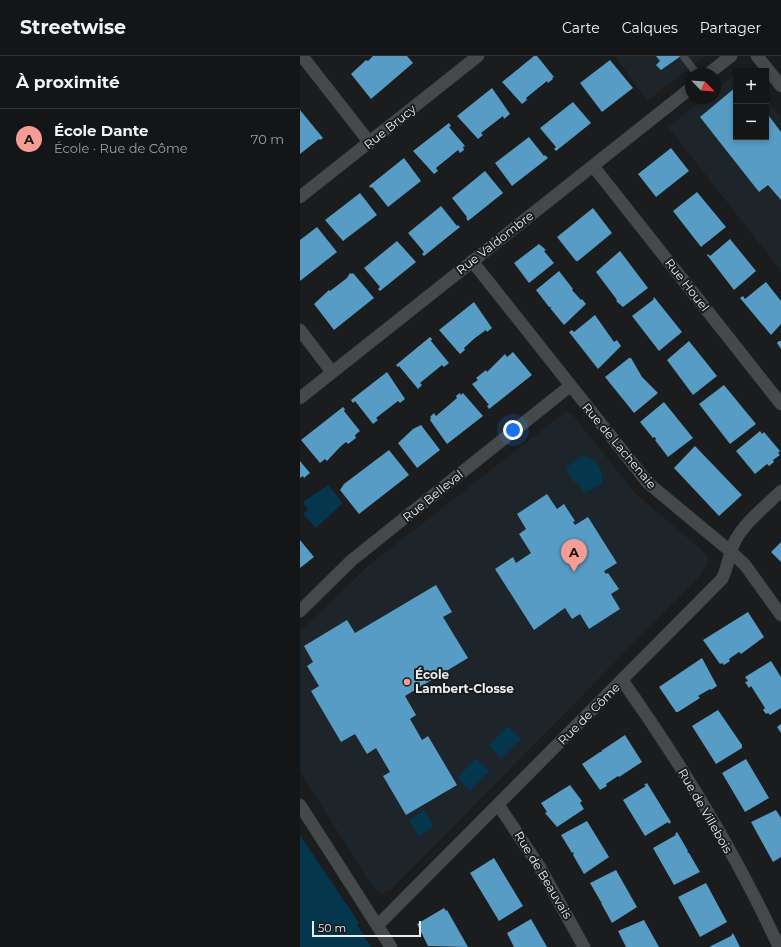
<!DOCTYPE html>
<html lang="fr">
<meta charset="utf-8">
<style>
:root{--surface:#141516;--page:#212223;--text:#f1f3f6;--muted:#9d9fa1;--line:#333435;--accent:#f59c94}
body{margin:0;font-family:Montserrat,sans-serif;background:var(--page);color:var(--text)}
.controls{position:absolute;right:12px;top:12px;display:grid;overflow:hidden;border-radius:0px;box-shadow:0 2px 6px #0003}
.controls button{width:36px;height:36px;display:grid;place-items:center;padding:0;border:0;border-bottom:1px solid var(--line);background:var(--surface);color:var(--text);font:20px sans-serif}
.compass{position:absolute;left:385px;top:12px;width:36px;height:36px;border-radius:50%;background:var(--surface);box-shadow:0 2px 6px #0003;rotate:115deg}
.scale{position:absolute;left:12px;bottom:10px;width:109px;box-sizing:border-box;padding-left:4px;border:2px solid #ebeced;border-top:0;font-size:11px;line-height:14px;white-space:nowrap;color:#ebeced;-webkit-text-stroke:3px #1a1c1d;paint-order:stroke}
.you{position:absolute;left:213px;top:374px;width:14px;height:14px;margin:-10px;border:3px solid #fff;border-radius:50%;background:#1a73e8;box-shadow:0 0 0 6px #1a73e833}
.badge{display:grid;place-items:center;width:26px;height:26px;border-radius:50%;background:var(--accent);color:#111;font-size:13px;font-weight:700}
.pin{position:absolute;translate:-50% -33px;filter:drop-shadow(0 1px 2px #0008)}
.pin::after{content:'';position:absolute;top:21px;width:14px;height:12px;background:inherit;clip-path:polygon(0 0,100% 0,50% 100%)}
.list{margin:0;padding:0;list-style:none}
h2{display:flex;justify-content:space-between;align-items:center;height:52px;margin:0;padding:0 16px;font-size:17px}
h2 small{font-size:13px;font-weight:400;color:var(--muted)}
.list li{display:grid;grid-template-columns:26px 1fr auto;gap:12px;align-items:center;box-sizing:border-box;height:60px;padding:0 16px;border-top:1px solid var(--line)}
.list b{display:block;font-size:15px;white-space:nowrap}
.list p{margin:0;font-size:13px;white-space:nowrap;color:var(--muted)}
.list em{font-size:13px;font-style:normal;color:var(--muted)}
.map{position:relative;flex:none;width:481px;height:891px;overflow:hidden}
header{display:flex;align-items:center;gap:24px;box-sizing:border-box;height:56px;padding:0 20px;background:var(--surface);border-bottom:1px solid var(--line)}
header strong{font-size:19px}
nav{display:flex;gap:22px;margin-inline-start:auto;font-size:14px}
main{display:flex}
aside{flex:1;background:var(--surface)}
.map>svg:first-child{display:block}
.built{fill:#1d252a}
.green{fill:#04364e}
.building{fill:#579cc4}
.lines{fill:none;stroke-linecap:round;stroke-linejoin:round}
.lane-casing{stroke:#38393a;stroke-width:8}
.street-casing{stroke:#38393a;stroke-width:13}
.secondary-casing{stroke:#38393a;stroke-width:13}
.lane{stroke:#46494a;stroke-width:7}
.street{stroke:#46494a;stroke-width:12}
.secondary{stroke:#46494a;stroke-width:12}
.poi-dot{fill:#f59c94;stroke:#1a1c1d;stroke-width:1.5}
.labels{text-anchor:middle;stroke-width:4;stroke-linejoin:round;paint-order:stroke}
.street-label{font-size:12px;fill:#ebeced;stroke:#1a1c1d}
.poi-label{font-size:12px;font-weight:bold;fill:#ebeced;stroke:#1a1c1d;text-anchor:start}
</style>
<header>
<strong>Streetwise</strong>
<nav><a>Carte</a><a>Calques</a><a>Partager</a></nav>
</header>
<main>
<aside>
<h2>À proximité<small></small></h2>
<ul class="list">
<li><span class="badge">A</span><div><b>École Dante</b><p>École · Rue de Côme</p></div><em>70 m</em></li>
</ul>
</aside>
<div class="map">
<svg width="481" height="891" viewBox="0 0 481 891">
<rect width="100%" height="100%" fill="#1a1c1d"/>
<path class="built" d="M315,0H405L347,45Z
M436,17V81H466V43L481,62V215L368,71L405,42H415V34Z
M266,355L272,358L336,438L404,496L408,503L407,509L400,520L90,835L81,837L74,833L0,716V576L68,510Z"/>
<path class="green" d="M282,399C298,405 303,410 302,428L284,437L278,427L274,426L266,412Z
M28,429L43,447L16,472L3,458L8,453L3,446Z
M208,670L221,683L201,702L189,689Z
M176,702L189,715L170,734L157,722Z
M124,754L134,770L119,780L109,764Z
M0,779L59,867L57,869L71,891H0Z"/>
<path class="building" d="M73,0H107L113,7L71,43L51,18L66,4L68,5Z
M234,0H237L254,21L252,22L253,23L248,27L247,25L226,42L227,44L222,48L202,26Z
M356,0H381L361,14L356,9L360,5Z
M310,4L333,32L302,56L280,27Z
M436,31V81H466V56L481,76V144L468,129L459,136L400,61Z
M192,32L210,58L204,63L203,60L181,77L183,79L178,83L157,60Z
M273,46L291,67L256,95L254,93L256,91L240,72Z
M0,54L23,82L20,84L19,83L0,98Z
M149,67L151,70L149,71L165,90L163,91L164,94L160,97L158,94L136,112L138,115L134,118L113,95Z
M229,81L244,100L245,99L248,102L212,130L195,107Z
M371,92L389,115L356,141L338,118Z
M104,102L121,125L88,151L72,131L71,132L69,130Z
M185,115L203,137L168,165L166,162L167,161L152,142Z
M397,136L426,171L401,191L373,155Z
M60,137L77,159L43,185L25,164Z
M141,150L157,170L158,169L160,171L124,200L122,198L124,196L108,177Z
M293,152L312,177L278,205H276L257,181Z
M17,171L37,196L0,225V184Z
M430,183L456,215L434,234L407,199L408,198L410,200Z
M97,185L116,206L80,235L78,233L80,231L64,212Z
M239,188L246,194L244,195L254,207L229,227L214,207Z
M320,195L348,232L323,251L316,245L317,244L296,216Z
M259,215L273,233L272,234L281,244L282,243L286,248L264,269L250,252L252,251H249L236,234Z
M50,217L52,218L53,217L74,242L34,274L14,248L29,234L30,235L47,222Z
M466,226L481,245V268L471,279L440,242L443,240L445,243Z
M354,241L382,276L359,295L332,260L353,244Z
M174,246L192,272L187,276L186,274L175,282L164,292L165,294L160,298L139,274Z
M295,259L314,286L317,284L321,290L298,313L269,276L272,274L274,276Z
M130,281L132,283L131,285L149,307L144,311L142,309L120,327L122,329L118,333L99,310L98,311L96,309Z
M389,285L417,320L393,339L367,304Z
M479,285H481V293L477,287Z
M213,296L232,319L189,353L187,350L189,349L172,328L178,324L176,322L186,314L187,316L205,298L207,301Z
M329,302H331L342,321L358,337L334,357L305,321Z
M87,316L105,343L100,347L98,345L76,362L78,364L73,368L55,345L53,347L51,344Z
M424,329L456,368L430,388L399,348Z
M160,337L161,339L163,337L183,360L147,388L130,364L131,362L130,361L134,357L136,360L157,342L156,340Z
M364,346L393,382L368,401L355,384L356,383L355,381L353,382L340,366Z
M43,351L45,353L44,355L60,375L55,379L56,382L48,388L46,386L40,391L27,405L25,403L20,407L1,384Z
M121,369L140,394L117,412L98,387L113,373Z
M460,375L462,378L464,376L480,395L478,397L480,399L473,404L474,406L469,410L467,408L455,418L436,395Z
M395,390L442,439L419,460L374,412Z
M89,394L109,419L59,458L40,434L44,428Z
M0,405L10,417L4,422L3,420L0,422Z
M247,438L257,453L264,448L275,465L273,466L275,469L288,461L317,507L304,515L306,518L308,517L319,533L311,538L320,553L289,573L280,558L272,563L265,552L234,574L195,513L213,501L216,507L231,497L219,478L226,473L217,458Z
M0,484L14,501L0,512Z
M481,486V506L471,496Z
M136,529L152,556L143,561L168,602L105,640L116,659L110,663L122,684L128,680L157,729L106,759L83,720L90,716L76,692L67,698L55,678L41,686L11,635L19,630L7,610L13,606L4,590L47,564L55,577Z
M448,556L464,581L441,598L439,596L429,603L430,605L424,609L422,607L420,608L403,584Z
M402,602L417,630L411,634L410,633L398,640L400,642L378,656H376L359,631Z
M471,605L481,621V652L470,659L468,657L466,658L463,654L465,652L451,630L449,632L445,626L448,625L445,621Z
M418,654L442,689V692L416,708L392,670Z
M481,668V677L477,671Z
M325,679L342,706L319,721L318,720L306,728L307,730L300,734L282,708L300,696H302L301,695Z
M446,703L469,742L445,756L422,717Z
M347,727L371,766L369,768L368,766L345,780L323,744L346,730L344,729Z
M270,729L282,745L280,747L284,753L257,771L245,757L247,756L241,747Z
M476,754L481,762V801L473,806L451,766Z
M287,765L309,801L284,818L273,799L274,796L272,797L261,779Z
M377,776L388,795L387,796L389,797L400,816L374,829L353,792L376,779L375,778Z
M194,802L223,850L199,865L170,817Z
M316,814L337,851L312,867L301,847L302,845L301,846L290,827Z
M406,827L427,866L400,881L378,841Z
M144,852L146,855L147,854L168,891L128,890L117,868Z
M231,863L247,891H214L207,877Z
M344,864L359,891H326L318,875Z
M433,877L440,891H409L431,880Z"/>
<g class="lines">
<g class="lane-casing">
<path id="lane" d="M384,1L397,18"/>
</g>
<g class="street-casing">
<path id="street" d="M2,0L70,87
M408,18L431,0
M293,110L481,348
M0,141L178,0
M172,205L348,427L430,495L445,509L481,559
M0,274L32,316
M0,342L391,32
M0,555L52,504L270,330
M322,624C380,706 437,800 479,891
M0,749L91,891
M199,750L239,810L284,891
M78,869L422,523C428,511 429,497 435,485C445,466 466,450 481,435"/>
</g>
<g class="secondary-casing">
<path id="secondary" d="M457,0L481,30"/>
</g>
<use href="#lane" class="lane"/>
<use href="#street" class="street"/>
<use href="#secondary" class="secondary"/>
</g>
<circle class="poi-dot" cx="107" cy="626" r="4"/>
<g class="labels">
<g class="street-label">
<text transform="translate(90 71) rotate(-39)" y="4">Rue Brucy</text>
<text transform="translate(195 187) rotate(-38)" y="4">Rue Valdombre</text>
<text transform="translate(387 229) rotate(52)" y="4">Rue Houel</text>
<text transform="translate(319 390) rotate(50)" y="4">Rue de Lachenaie</text>
<text transform="translate(133 440) rotate(-39)" y="4">Rue Belleval</text>
<text transform="translate(289 658) rotate(-45)" y="4">Rue de Côme</text>
<text transform="translate(405 755) rotate(60)" y="4">Rue de Villebois</text>
<text transform="translate(243 819) rotate(59)" y="4">Rue de Beauvais</text>
</g>
<g class="poi-label">
<text x="115" y="623">École<tspan x="115" dy="14">Lambert-Closse</tspan></text>
</g>
</g>
</svg>
<div class="controls">
<button>+</button>
<button>−</button>
</div>
<svg class="compass" viewBox="-18 -18 36 36"><path d="M0-13l5 13h-10z" fill="#e53935"/><path d="M0 13l5-13h-10z" fill="#9d9fa1"/></svg>
<div class="scale">50 m</div>
<div class="you"></div>
<div class="pin badge" style="left:274px;top:516px">A</div>
</div>
</main>
